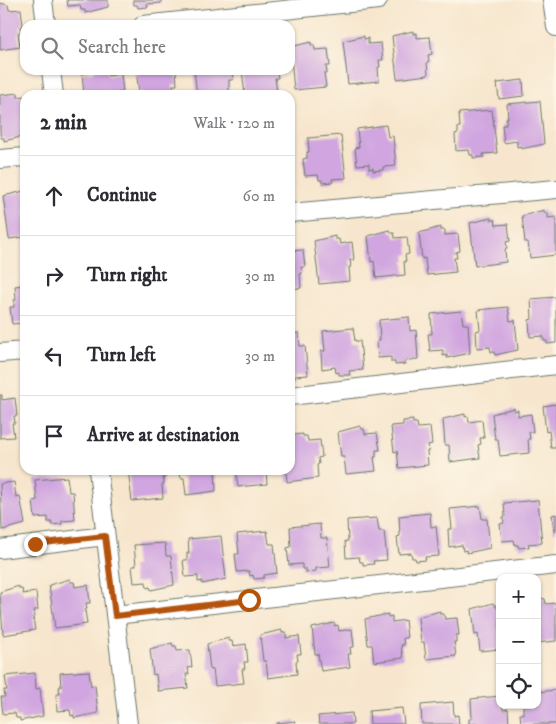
<!DOCTYPE html>
<meta charset="utf-8">
<style>
:root{--surface:#fff;--page:#f7f7f7;--text:#2b2b33;--muted:#7c7c81;--line:#e1e1e2}
body{margin:0;font-family:"IM FELL DW Pica",serif;background:var(--page);color:var(--text)}
.controls{position:absolute;right:15px;bottom:15px;display:grid;overflow:hidden;border-radius:10px;box-shadow:0 1px 4px #0004}
.controls button{width:45px;height:45px;display:grid;place-items:center;padding:0;border:0;border-bottom:1px solid var(--line);background:var(--surface);color:var(--text);font:25px sans-serif}
.stop{position:absolute;width:15px;height:15px;margin:-11px;border:4px solid #b45309;border-radius:50%;background:#fff}
.stop.end{background:#b45309;border-color:#fff;box-shadow:0 1px 5px #0008}
.list{margin:0;padding:0;list-style:none}
h2{display:flex;justify-content:space-between;align-items:center;height:65px;margin:0;padding:0 20px;font-size:21px}
h2 small{font-size:16px;font-weight:400;color:var(--muted)}
.list li{display:grid;grid-template-columns:32px 1fr auto;gap:15px;align-items:center;box-sizing:border-box;height:80px;padding:0 20px;border-top:1px solid var(--line)}
.list b{display:block;font-size:19px;white-space:nowrap}
.list em{font-size:16px;font-style:normal;color:var(--muted)}
.icon{flex:none;width:28px;height:28px;fill:none;stroke:currentColor;stroke-width:2;stroke-linecap:round;stroke-linejoin:round}
.map{position:relative;flex:none;width:556px;height:724px;overflow:hidden}
.search{position:absolute;background:var(--surface);box-shadow:0 1px 4px #0004;left:20px;top:20px;width:275px;height:55px;display:flex;align-items:center;gap:12px;box-sizing:border-box;padding:0 18px;border-radius:15px;color:var(--muted);font-size:19px}
.panel{position:absolute;background:var(--surface);box-shadow:0 1px 4px #0004;left:20px;top:90px;width:275px;height:385px;border-radius:15px}
.map>svg:first-child{display:block}
.building{fill:#d0a5e0}
.lines{fill:none;stroke-linecap:round;stroke-linejoin:round}
.minor-casing{stroke:#6b786a;stroke-width:20}
.minor{stroke:#fff;stroke-width:18}
.route{stroke:#b45309;stroke-width:6}
</style>
<div class="map">
<svg width="556" height="724" viewBox="0 0 556 724">
<rect width="100%" height="100%" fill="#fcf5e5"/>
<filter id="ink" filterUnits="userSpaceOnUse"><feTurbulence type="fractalNoise" baseFrequency=".02" numOctaves="2"/><feDisplacementMap in="SourceGraphic" scale="10" xChannelSelector="R" yChannelSelector="G"/><feConvolveMatrix kernelMatrix="1 2 1 2 8 2 1 2 1" color-interpolation-filters="sRGB"/></filter>
<filter id="wash" filterUnits="userSpaceOnUse"><feTurbulence type="fractalNoise" baseFrequency=".0096" numOctaves="4" result="noise"/><feDisplacementMap in="SourceGraphic" scale="20" xChannelSelector="R" yChannelSelector="G"/><feGaussianBlur stdDeviation="1.12" result="paint"/><feColorMatrix in="noise" values="0 0 0 0 0 0 0 0 0 0 0 0 0 0 0 0 0 1.4 0 .05"/><feComposite in="paint" operator="in"/></filter>
<g filter="url(#wash)">
<rect width="100%" height="100%" fill="#f7e6cd"/>
<g id="blocks">
<path class="building" d="M67,0H108V7L85,13V10H81L80,5L68,6Z
M133,0H161V3L147,4L148,7L138,8L137,5H134Z
M0,3L8,5L9,10L21,9L23,26L20,27L21,33H18L20,47L0,50Z
M413,31V34L417,33V38L430,37L432,54L428,55L429,61L427,62L428,75L397,79L392,36Z
M364,36V39L368,38V44L381,43L383,60H379L380,67H378L379,81L348,84L343,41Z
M311,42V45H314L315,50L328,49L330,66H326L327,73H324L326,87L294,90L290,47Z
M94,70H108V76L121,74L123,92H119V95H84L82,73L94,72Z
M136,70H176L177,85H173L174,92H172V95H143L142,92H139Z
M194,70H232L233,80H229V95H197Z
M242,70H281L277,72L278,78H275L277,92L245,95Z
M523,80L524,96L499,99L497,83Z
M18,93V97L24,96L25,136L4,141V138H1L0,133V95Z
M540,101L544,144L521,149V146L517,147V141L504,143L502,125H506V118H508L507,104Z
M492,110L497,153L483,154L484,157L473,158V155H470L469,150L456,151L455,134L458,133V127H460L459,113Z
M386,125L388,137L393,136L396,166L383,167V170L373,171V168L369,169V164L357,165L355,148L359,147L357,129Z
M341,135L346,178L332,179L333,182L322,183V180H319L318,175L305,176L303,159L307,158V152H309L308,138Z
M24,191L25,237L9,239L3,196Z
M544,210V213H548V218L556,217V255L530,258L528,242H525L522,216Z
M491,218V220H495L496,225L508,224L510,241L506,242L507,248L505,249L506,262L475,266L470,223Z
M441,227V230H445V235L458,234L460,251L456,252L457,258H454L456,272L427,275L425,258L422,259L419,233Z
M390,230L391,233H394L395,238L407,237L409,254L405,255L406,261H404L405,275L376,278L374,261L371,262L368,236Z
M335,236V239H339L340,244L352,242L354,260H350L351,267H349L350,281L319,284L314,241Z
M303,250L305,267H301L302,274H300L301,288L290,289V251Z
M25,285V323L12,324L10,307H14V300H16L15,286Z
M556,297V343L547,344V341H544L543,336L530,337L529,320L532,319L531,299Z
M508,307L510,321L515,320L518,350L495,355L494,352H491L490,347L477,348L476,331L480,330L478,310Z
M461,311L463,324H468L470,353L447,358V355L443,356V350L430,351L428,334H432L431,314Z
M409,317L410,331L416,330L418,359L405,361V364L395,365V362H391V357L378,358L377,341L380,340L379,320Z
M353,328L355,341H360L363,370L349,371L350,375H339V372L336,373L335,367L322,369L321,351H325L323,331Z
M299,333L300,346H305L308,375L295,376V379L290,380V334Z
M0,395H2V400L15,398L17,416H14L15,423H12L14,437L0,438Z
M556,404V448H551L549,431L546,432L543,406Z
M514,408V411L518,410V416L531,414L533,432H529L530,439H528L529,453L500,456L498,439H495L492,414Z
M465,414V417L468,416L469,422L482,420L484,438H480L481,444L478,445L480,458L450,462L449,445H445L443,419Z
M413,420V423H417L418,428L430,427L432,444L428,445L429,451H427L428,465L399,468L397,451L394,452L391,426L403,425V421Z
M360,426L361,429H364L365,434L377,433L380,450H376V457H374L376,471L346,474L344,457H341L338,432Z
M303,434V436H307L308,441L320,440L322,457L318,458L319,464L317,465L318,478L287,482L286,470H290V438H293V435Z
M128,470H166L167,477H163L164,484H162L163,498L132,501Z
M180,470H215L216,491L186,495L184,478H181Z
M236,470H266L267,484L238,487Z
M67,477L69,492H73L75,520L62,521V524L52,525V522H48V517L35,518L33,501L37,500L35,480Z
M14,482L16,497L20,496L25,524L2,530L0,484Z
M538,500L542,543L528,544L529,547L519,548L518,545H515L514,540L502,541L500,524L504,523L503,517H505L504,503Z
M480,506L482,519H487L490,548L467,553L466,550L463,551L462,545L449,547L448,529H452L450,509Z
M430,513L431,527L436,526L439,556L425,557L426,560L416,561L415,558H412L411,553L399,554L397,537L400,536L399,516Z
M556,514V532H554L552,515Z
M377,518L379,531H384L387,560L373,561L374,564L363,565V562H360L359,557L346,558L345,541H348L347,520Z
M320,524L321,538H327L330,567L316,568V571L306,572V569H302V564L289,565L287,548L291,547L290,527Z
M267,531L269,544H274L277,573L264,575V578L254,579L253,575L250,576L249,571L237,572L235,554H239L237,534Z
M221,536L226,579L202,584V581L198,582V576L185,577L183,560H187V553H189L188,539Z
M165,543L166,556H171L174,585L151,590L150,587L147,588L146,582L134,583L132,566H136L134,545Z
M70,579L71,582H74L75,587L88,585L90,603H86L87,609L85,610L87,624L55,628L49,585Z
M19,586V589H22L23,594L36,592L38,610H34L35,617H33L35,630L3,635L0,592Z
M537,597L545,599L546,604L556,603V641L537,643Z
M493,603L500,611V649L480,651L478,634L475,635L472,609Z
M440,611V614H444L445,619L457,618L459,635H456V642H454L456,656L426,659L424,642H421L418,617Z
M388,614V617L392,616V622L405,620L407,638H403L404,645H401L403,658L374,662L372,645H368L365,619Z
M334,623L335,626L338,625L339,631L352,629L354,647H350L351,654H348L350,667L321,671L318,654H315L312,628Z
M282,630V633L286,632V638L299,636L301,654H297L298,661H296L297,674L268,678L266,661H263L260,635Z
M229,638V641H232L233,646L246,644L248,662H244L245,669H242L244,683L215,686L213,669L210,670L207,644Z
M172,643L173,646H176L177,651L190,650L192,667L188,668L189,674H186L188,688L158,691L156,674L153,675L150,649Z
M89,671L91,686L95,685L98,713L74,718V715L71,716L70,710L57,711L56,694H60L59,687H61L60,673Z
M35,673L36,689L40,688L43,716L20,721V718H16L15,713L3,714L1,697H5L4,690H7L5,676Z
M556,690V724H521L520,714H523V705H537V692Z
M500,696V705H502L503,710L508,709L509,724H469V719H472L471,699Z
M453,702L454,716L458,715L459,724H422L421,705Z
M402,708L404,724H370L369,711Z
M352,713L353,724H319L318,716Z
M295,721V724H277V723Z"/>
</g>
</g>
<g filter="url(#ink)">
<use href="#blocks" fill-opacity="0" stroke="#6b786a" stroke-width="1"/>
<g class="lines">
<g class="minor-casing">
<path id="minor" d="M43,0L46,25
M552,0L556,27
M143,25L378,0
M51,70L54,95
M0,159L25,157
M290,213L556,189
M0,353L25,351
M290,396L556,365
M98,470L128,724
M0,549L105,536
M115,615L556,565"/>
</g>
<use href="#minor" class="minor"/>
</g>
</g>
<g class="lines" filter="url(#ink)">
<path class="route" d="M35,544L105,536L115,616L249,600"/>
</g>
</svg>
<div class="controls">
<button>+</button>
<button>−</button>
<button><svg class="icon" aria-label="locate" viewBox="0 0 24 24"><circle cx="12" cy="12" r="6"/><path d="M12 2v4M12 18v4M2 12h4M18 12h4"/></svg></button>
</div>
<div class="stop" style="left:249px;top:600px"></div>
<div class="stop end" style="left:35px;top:544px"></div>
<div class="search"><svg class="icon" aria-label="search" viewBox="0 0 24 24"><circle cx="10" cy="10" r="6"/><path d="M15 15l6 6"/></svg>Search here</div>
<section class="panel">
<h2>2 min<small>Walk · 120 m</small></h2>
<ul class="list">
<li><svg class="icon" aria-label="ahead" viewBox="0 0 24 24"><path d="M12 20V5M6 11l6-6 6 6"/></svg><div><b>Continue</b></div><em>60 m</em></li>
<li><svg class="icon" aria-label="right" viewBox="0 0 24 24"><path d="M7 20v-9h11M14 6l5 5-5 5"/></svg><div><b>Turn right</b></div><em>30 m</em></li>
<li><svg class="icon" aria-label="left" viewBox="0 0 24 24"><path d="M17 20v-9H6M10 6l-5 5 5 5"/></svg><div><b>Turn left</b></div><em>30 m</em></li>
<li><svg class="icon" aria-label="arrive" viewBox="0 0 24 24"><path d="M6 21V4h12l-3 4 3 4H6"/></svg><div><b>Arrive at destination</b></div></li>
</ul>
</section>
</div>
